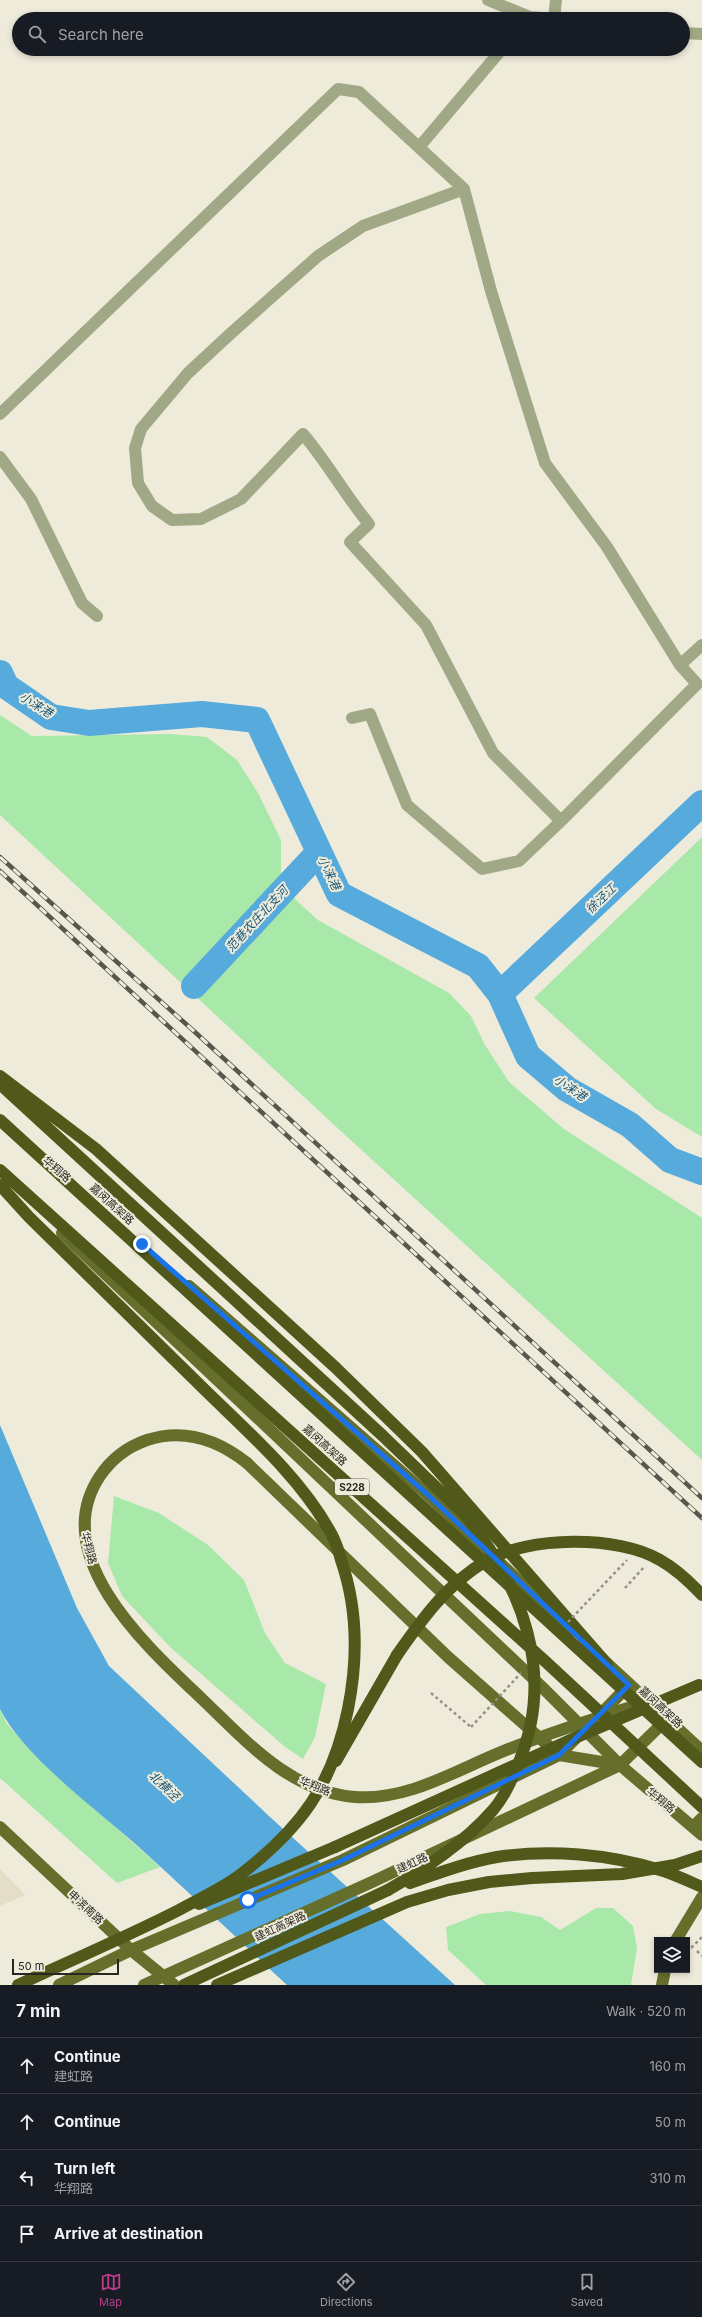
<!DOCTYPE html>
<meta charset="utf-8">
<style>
:root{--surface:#171b24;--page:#242831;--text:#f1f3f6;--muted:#9ea1a6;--line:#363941;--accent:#ba3d8d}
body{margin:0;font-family:Inter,"Noto Sans SC",sans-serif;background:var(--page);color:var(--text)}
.controls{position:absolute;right:12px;bottom:12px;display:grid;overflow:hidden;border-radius:0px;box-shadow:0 2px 6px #0003}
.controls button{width:36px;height:36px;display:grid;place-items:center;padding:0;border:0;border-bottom:1px solid var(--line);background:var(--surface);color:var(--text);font:20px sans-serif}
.scale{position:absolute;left:12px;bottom:10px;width:107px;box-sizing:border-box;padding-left:4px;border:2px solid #292721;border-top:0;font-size:11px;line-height:14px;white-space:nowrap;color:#292721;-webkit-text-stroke:3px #efebdb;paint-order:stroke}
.stop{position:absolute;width:12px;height:12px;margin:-9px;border:3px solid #1a73e8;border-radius:50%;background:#fff}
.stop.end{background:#1a73e8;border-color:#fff;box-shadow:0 1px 4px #0008}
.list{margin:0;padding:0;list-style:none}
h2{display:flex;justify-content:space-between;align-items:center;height:52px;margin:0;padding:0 16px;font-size:17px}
h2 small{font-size:13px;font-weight:400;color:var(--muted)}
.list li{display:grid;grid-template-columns:26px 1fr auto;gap:12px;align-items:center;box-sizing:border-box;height:56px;padding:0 16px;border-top:1px solid var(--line)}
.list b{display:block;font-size:15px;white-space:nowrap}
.list p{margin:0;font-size:13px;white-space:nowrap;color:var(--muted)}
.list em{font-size:13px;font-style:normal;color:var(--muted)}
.icon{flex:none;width:22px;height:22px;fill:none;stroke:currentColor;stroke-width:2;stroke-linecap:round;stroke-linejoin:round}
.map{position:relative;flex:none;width:702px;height:1985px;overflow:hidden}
.search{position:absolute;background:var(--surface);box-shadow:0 2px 6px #0003;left:12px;right:12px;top:12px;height:44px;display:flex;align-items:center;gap:10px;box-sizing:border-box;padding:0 14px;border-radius:22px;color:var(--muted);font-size:15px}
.sheet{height:276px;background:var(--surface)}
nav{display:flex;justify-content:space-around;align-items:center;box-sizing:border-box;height:56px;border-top:1px solid var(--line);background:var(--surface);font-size:11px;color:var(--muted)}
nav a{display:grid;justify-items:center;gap:2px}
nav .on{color:var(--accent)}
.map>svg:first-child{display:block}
.built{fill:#e4dec8}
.green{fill:#a8e9aa}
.water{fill:#56aadc}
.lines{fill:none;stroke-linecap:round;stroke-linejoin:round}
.river{stroke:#56aadc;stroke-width:26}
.path{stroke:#959186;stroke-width:2.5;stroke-dasharray:3 3;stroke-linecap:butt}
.minor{stroke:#a1a885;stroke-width:12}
.major{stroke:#656f2b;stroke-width:12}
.highway{stroke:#505919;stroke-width:12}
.rail-casing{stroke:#58564d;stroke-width:4.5}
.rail{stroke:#efebdb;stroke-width:3;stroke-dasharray:9;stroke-linecap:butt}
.path-bridge{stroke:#959186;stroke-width:2.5;stroke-dasharray:3 3;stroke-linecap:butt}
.major-bridge{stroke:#656f2b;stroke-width:12}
.highway-bridge{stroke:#505919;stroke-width:12}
.route{stroke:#1a73e8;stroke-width:5}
.labels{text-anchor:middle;stroke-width:4;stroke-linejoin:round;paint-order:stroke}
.shield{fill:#efebdb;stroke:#646259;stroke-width:1}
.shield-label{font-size:10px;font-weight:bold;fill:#292721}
.street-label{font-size:11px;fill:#292721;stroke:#efebdb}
.water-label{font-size:12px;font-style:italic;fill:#135475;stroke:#efebdb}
</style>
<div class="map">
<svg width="702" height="1985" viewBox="0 0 702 1985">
<rect width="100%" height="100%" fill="#efebdb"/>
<path class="built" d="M0,1869L25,1895L0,1906Z"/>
<path class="green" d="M0,715L32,736L171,734L207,737L237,760L258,793L281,840V873L296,900L318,920L449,993L471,1016L485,1045L509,1082L564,1129L702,1218V1460L345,1135L0,815Z
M702,837V1137L656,1109L534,998Z
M114,1496L159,1513L208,1545L244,1580L265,1633L285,1663L326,1684L315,1737L303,1759L285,1747L170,1647L122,1596L108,1563Z
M0,1709L7,1724L38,1758L160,1867L117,1883L0,1778Z
M596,1908H613L633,1926L637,1948L631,1985H486L448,1950L446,1927L480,1914L510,1911L541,1917L560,1930Z"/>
<path class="water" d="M0,1425L77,1608L109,1666L270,1817L455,1985H287C235,1937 185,1888 132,1841C92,1806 23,1755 0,1709Z"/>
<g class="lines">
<path class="river" d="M0,673L6,686L51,717L89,723L202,714L257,720L339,894L478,966L500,994L528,1056L567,1089L630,1125L670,1160L702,1172
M194,986L319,852
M500,994L702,803"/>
<path class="path" d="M625,1588L645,1566
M431,1693L471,1727
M697,1951L702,1956
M687,1952L702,1937"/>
<path class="minor" d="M488,0L530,17L554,19
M554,19L556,0
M683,33L702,34
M420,146L502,49
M0,414L338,89L359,92L464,189L491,291L545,463L607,547L680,665L697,684L561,821
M0,457L31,499L82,603L97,616
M680,665L702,645
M352,718L370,714L407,805L482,869L519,861L561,821L493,753L426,625L350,542L369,524C345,495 327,462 303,434L241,499L201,519L172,520L152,506L138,483L135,448L141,429L188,373L229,335L318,256L363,226L464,189"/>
<path class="major" d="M62,1233L542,1687L620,1765L702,1835
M189,1286L427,1494L572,1631
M247,1463L448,1657L559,1755L620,1765
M600,1657L702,1751
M595,1720L629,1685
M0,1827L131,1950L174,1985
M693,1827L702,1818
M676,1940L702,1897
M59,1985L131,1950L343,1860L559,1755L577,1737
M144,1985L372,1882L620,1765L666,1720
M662,1985L665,1970"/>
<path class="highway" d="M0,1076L96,1149L336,1368L422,1452L607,1664
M0,1084L383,1436L466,1516
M336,1761L397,1655
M199,1904L335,1847
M184,1985L388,1890
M217,1985L407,1902L448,1890L489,1882L532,1878L622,1874L675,1865L702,1856"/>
<g class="rail-casing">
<path id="rail" d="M0,857L196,1033L702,1498
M0,871L702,1518"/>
</g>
<use href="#rail" class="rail"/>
<path class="path-bridge" d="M568,1622L627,1560
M471,1727L521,1673"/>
<path class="major-bridge" d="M247,1463C218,1440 184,1428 147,1440C127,1447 112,1458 100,1476C46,1556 148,1648 201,1698C246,1741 290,1792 355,1797C412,1801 462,1766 514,1747C558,1730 602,1716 647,1702"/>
<path class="highway-bridge" d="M0,1120L702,1762
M0,1170L546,1662L702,1807
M0,1185L29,1217C87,1274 146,1332 205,1390C250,1434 302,1479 332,1535C336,1543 339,1552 341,1560C358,1609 358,1659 348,1709C333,1785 300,1829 240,1875C221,1889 199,1899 179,1910C126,1937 72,1960 18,1985
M397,1655C422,1619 448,1583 486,1561C528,1536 618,1535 660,1560C676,1569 689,1581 702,1595
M335,1847L577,1737L699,1685
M410,1883C438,1873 468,1862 497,1857C550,1849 609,1854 660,1870C674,1874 688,1881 702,1887
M388,1890C426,1868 464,1843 493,1810C505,1796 512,1779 519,1762C556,1673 522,1587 466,1516"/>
</g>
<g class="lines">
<path class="route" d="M142,1244L427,1494L629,1685L559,1755L343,1860L248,1900"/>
</g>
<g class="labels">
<rect class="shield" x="335" y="1479" width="34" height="16" rx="3"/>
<g class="shield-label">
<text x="352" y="1491">S228</text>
</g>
<g class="street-label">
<text transform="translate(57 1169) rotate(41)" y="4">华翔路</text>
<text transform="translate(112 1204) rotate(42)" y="4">嘉闵高架路</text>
<text transform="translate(325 1445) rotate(42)" y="4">嘉闵高架路</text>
<text transform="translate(89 1548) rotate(76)" y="4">华翔路</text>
<text transform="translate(661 1707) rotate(43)" y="4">嘉闵高架路</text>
<text transform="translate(315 1786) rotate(22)" y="4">华翔路</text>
<text transform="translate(661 1800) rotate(40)" y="4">华翔路</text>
<text transform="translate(412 1863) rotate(-25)" y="4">建虹路</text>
<text transform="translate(86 1907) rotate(43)" y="4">申滨南路</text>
<text transform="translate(280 1926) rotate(-25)" y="4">建虹高架路</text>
</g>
<g class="water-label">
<text transform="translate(36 705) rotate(32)" y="4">小涞港</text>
<text transform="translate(329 873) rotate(64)" y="4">小涞港</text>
<text transform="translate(601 899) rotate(-43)" y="4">徐泾江</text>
<text transform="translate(257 919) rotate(-47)" y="4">范巷农庄北支河</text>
<text transform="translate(570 1088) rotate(34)" y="4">小涞港</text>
<text transform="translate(164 1786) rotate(43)" y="4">北横泾</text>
</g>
</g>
</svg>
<div class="controls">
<button><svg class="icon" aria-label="layers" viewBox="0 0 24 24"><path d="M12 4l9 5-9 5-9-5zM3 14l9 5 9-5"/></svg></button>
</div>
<div class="scale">50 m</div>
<div class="stop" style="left:248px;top:1900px"></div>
<div class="stop end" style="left:142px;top:1244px"></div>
<div class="search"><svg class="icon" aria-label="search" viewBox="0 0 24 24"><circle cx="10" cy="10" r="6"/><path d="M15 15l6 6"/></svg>Search here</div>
</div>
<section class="sheet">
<h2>7 min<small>Walk · 520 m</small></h2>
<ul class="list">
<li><svg class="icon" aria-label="ahead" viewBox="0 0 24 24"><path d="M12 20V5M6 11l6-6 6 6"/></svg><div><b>Continue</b><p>建虹路</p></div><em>160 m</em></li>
<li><svg class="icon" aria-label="ahead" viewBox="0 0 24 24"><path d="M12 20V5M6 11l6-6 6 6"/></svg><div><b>Continue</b></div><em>50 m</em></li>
<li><svg class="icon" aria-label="left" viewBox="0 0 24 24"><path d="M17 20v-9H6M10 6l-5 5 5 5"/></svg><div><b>Turn left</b><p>华翔路</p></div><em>310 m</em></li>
<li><svg class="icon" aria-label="arrive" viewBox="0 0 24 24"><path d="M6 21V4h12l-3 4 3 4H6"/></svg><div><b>Arrive at destination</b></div></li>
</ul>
</section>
<nav>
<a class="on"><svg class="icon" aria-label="map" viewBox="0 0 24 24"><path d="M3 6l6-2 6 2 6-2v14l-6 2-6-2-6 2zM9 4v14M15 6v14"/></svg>Map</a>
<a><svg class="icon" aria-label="directions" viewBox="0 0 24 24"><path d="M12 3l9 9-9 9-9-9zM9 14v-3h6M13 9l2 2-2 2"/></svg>Directions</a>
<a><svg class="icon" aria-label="saved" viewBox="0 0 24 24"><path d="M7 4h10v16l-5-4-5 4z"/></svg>Saved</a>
</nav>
